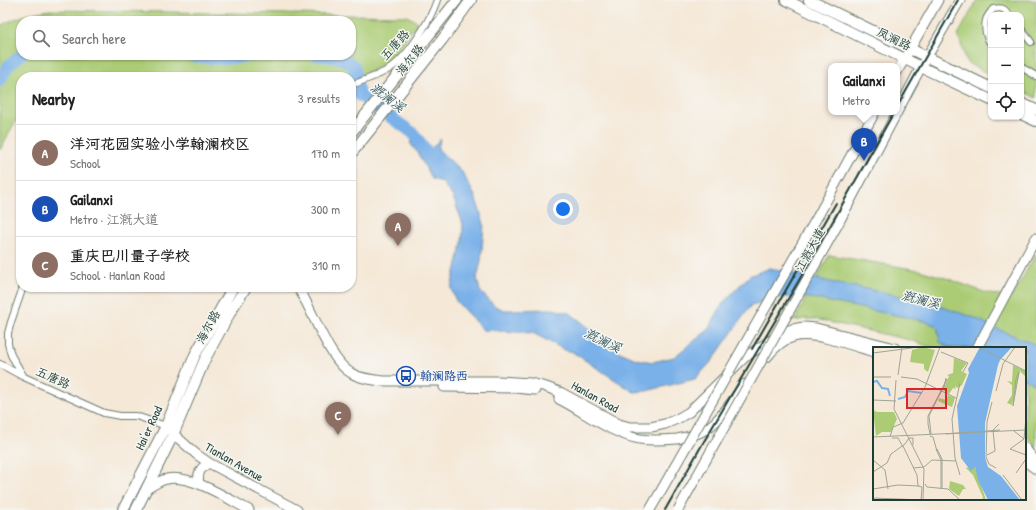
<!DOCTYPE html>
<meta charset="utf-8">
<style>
:root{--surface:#fff;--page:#f6f6f6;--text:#222;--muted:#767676;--line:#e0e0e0;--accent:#d1495b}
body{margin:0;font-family:"Patrick Hand","LXGW WenKai TC",sans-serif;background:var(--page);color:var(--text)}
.controls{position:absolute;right:12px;top:12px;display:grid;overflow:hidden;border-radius:8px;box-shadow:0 1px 3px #0004}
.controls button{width:36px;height:36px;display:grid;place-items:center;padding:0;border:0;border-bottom:1px solid var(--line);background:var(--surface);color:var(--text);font:20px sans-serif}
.you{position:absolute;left:563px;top:209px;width:14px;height:14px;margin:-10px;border:3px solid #fff;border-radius:50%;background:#1a73e8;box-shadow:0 0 0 6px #1a73e833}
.badge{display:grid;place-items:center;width:26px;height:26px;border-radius:50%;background:var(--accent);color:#fff;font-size:13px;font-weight:700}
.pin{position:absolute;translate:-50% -33px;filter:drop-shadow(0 1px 2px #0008)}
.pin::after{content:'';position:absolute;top:21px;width:14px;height:12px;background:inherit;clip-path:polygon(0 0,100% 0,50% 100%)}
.popup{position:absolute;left:828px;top:63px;width:72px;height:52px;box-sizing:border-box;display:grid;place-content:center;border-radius:8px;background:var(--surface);filter:drop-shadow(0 1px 3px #0005);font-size:13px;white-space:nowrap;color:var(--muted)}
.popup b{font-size:15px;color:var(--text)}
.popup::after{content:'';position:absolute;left:50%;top:100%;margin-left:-8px;border:8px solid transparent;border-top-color:var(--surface)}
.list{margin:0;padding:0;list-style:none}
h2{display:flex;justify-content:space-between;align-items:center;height:52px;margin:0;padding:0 16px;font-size:17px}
h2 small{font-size:13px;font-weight:400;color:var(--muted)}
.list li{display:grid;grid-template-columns:26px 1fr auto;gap:12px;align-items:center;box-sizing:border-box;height:56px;padding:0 16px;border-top:1px solid var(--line)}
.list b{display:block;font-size:15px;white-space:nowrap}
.list p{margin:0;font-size:13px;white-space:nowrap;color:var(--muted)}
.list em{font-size:13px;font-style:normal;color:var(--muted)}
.icon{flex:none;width:22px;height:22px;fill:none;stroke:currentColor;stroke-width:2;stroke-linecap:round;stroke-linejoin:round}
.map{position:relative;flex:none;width:1036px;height:510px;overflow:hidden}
.search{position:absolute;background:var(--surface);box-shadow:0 1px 3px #0004;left:16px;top:16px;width:340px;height:44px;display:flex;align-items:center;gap:10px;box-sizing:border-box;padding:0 14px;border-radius:16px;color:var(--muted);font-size:15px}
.panel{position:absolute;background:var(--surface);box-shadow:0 1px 3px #0004;left:16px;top:72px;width:340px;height:220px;border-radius:16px}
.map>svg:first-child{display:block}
.green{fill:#abcc74;stroke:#658454;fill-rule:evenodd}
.water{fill:#7ab1e9;stroke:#4c778e}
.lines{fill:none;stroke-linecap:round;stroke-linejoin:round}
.river{stroke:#7ab1e9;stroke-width:12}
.street-casing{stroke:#6a796d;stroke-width:8}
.secondary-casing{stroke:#6a796d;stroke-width:11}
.primary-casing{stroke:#6a796d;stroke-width:12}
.street{stroke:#fff;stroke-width:6}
.secondary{stroke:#fff;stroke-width:9}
.primary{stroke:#fff;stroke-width:10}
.rail{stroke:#1f3d34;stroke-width:2}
.secondary-bridge-casing{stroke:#6a796d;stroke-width:11;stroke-linecap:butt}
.secondary-bridge{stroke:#fff;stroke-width:9}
.labels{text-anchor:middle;stroke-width:3;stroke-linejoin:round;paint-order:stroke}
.street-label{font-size:12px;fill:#1f3d34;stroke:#f6f6f2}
.transit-label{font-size:12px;fill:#164399;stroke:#f6f6f2;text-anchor:start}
.water-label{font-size:13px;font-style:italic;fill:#365a61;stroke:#f6f6f2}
.inset-river{fill:none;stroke:#7ab1e9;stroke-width:2}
.inset-road{fill:none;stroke:#9fa496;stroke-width:1}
.view{fill:#d62828;fill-opacity:0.15;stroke:#d62828;stroke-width:2}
.inset-edge{fill:none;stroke:#1f3d34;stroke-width:2}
</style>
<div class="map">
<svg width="1036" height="510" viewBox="0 0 1036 510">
<rect width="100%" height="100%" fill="#f6f6f2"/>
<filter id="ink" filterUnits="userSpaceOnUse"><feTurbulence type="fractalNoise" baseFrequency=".025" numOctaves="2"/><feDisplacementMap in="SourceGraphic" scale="8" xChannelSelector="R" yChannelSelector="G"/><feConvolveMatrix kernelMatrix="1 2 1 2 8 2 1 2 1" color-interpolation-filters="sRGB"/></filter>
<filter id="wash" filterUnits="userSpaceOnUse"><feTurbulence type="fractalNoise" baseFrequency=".012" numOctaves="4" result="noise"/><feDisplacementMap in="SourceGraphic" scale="16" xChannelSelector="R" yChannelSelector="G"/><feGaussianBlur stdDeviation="0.9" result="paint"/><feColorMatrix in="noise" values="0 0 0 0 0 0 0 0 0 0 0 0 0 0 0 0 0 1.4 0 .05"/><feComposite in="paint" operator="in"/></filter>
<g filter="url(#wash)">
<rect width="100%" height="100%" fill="#f5e8d7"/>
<path class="green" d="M977,0H1036V98L1021,90V15H991V75L967,63L958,35Z
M49,10L407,16L418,22L389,61L377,68L351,78V77H21V111L0,150V26C17,17 30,13 49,10ZM21,21H351V55H21Z
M1036,254V448L1025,433V348H933L910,340L815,319H804L794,321L829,255L919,270L949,279L989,294L1012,296Z"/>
<path class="water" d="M420,135L431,149L440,139L438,149L462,172L475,196L484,224L481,261L477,278L480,291L495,306L504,310L552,309L570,313L620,352L636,359L653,362L674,357L708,330L723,303L749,276L770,268L835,283L882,292L927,302L975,318L1000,330L1036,345V385L1025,379V348H952L945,345L940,342L937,326L924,321L811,298L783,297L751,305L712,361L695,379L646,391L634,392L571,351H567L533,333L483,330L456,301L451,288L462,243L463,224L453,197L442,182L432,179L417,152L410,143Z"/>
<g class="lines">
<path class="river" d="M189,55C209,60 232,60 253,55
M316,55L340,58L354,66L359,95L413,133L426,150
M0,81L8,66L21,55"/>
</g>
</g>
<g filter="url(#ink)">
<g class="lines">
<g class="street-casing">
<path id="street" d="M1021,29L1031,42
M991,44C986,38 984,28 986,20C987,16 991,12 993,9C1002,7 1004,8 1009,15
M1021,67L1036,76
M351,85C364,80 379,76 391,68C409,55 430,21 437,0
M23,287L11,322L8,333V344L11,355L24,377L104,413L120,416H136L166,426
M0,364L22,376"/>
</g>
<g class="secondary-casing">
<path id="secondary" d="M897,72L938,0
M819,214L875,112
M838,224L921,67L960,0
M297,287C300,291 303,295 305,300C316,320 332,363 351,373C361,379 374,380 385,381H498L531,383L546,387L562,393L619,424L630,427H651L665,424L677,419L689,412L745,357L780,334L792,329L804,327L816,328L895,348
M977,348L1036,238
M767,357C774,348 782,340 794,337C813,331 854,346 874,352
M444,387L515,388L535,390
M559,399C585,412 611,434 640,439C652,441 665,440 677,439C690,437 705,432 715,422C726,411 735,397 745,384
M168,429L196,454L209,463L297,510
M1025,448L1032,457L1036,460
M1025,461L1036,469
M199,484C197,473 200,468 209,463
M148,488C154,485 160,480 167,479C191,474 228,499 249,510"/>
</g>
<g class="primary-casing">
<path id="primary" d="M786,0L921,67L991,100
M809,0L991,88
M1021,103L1036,110
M1021,114L1036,121
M351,133L457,0
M351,154L442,40L471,0
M123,510L166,426L195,355L233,287
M136,510L173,435L205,359L232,309L246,287"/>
</g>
<use href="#street" class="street"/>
<use href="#secondary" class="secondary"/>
<use href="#primary" class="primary"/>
<path class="rail" d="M897,107L958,0
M752,349L836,203
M665,510L703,443L811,260L894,112"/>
<g class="secondary-bridge-casing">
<path id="secondary-bridge" d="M650,510L819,214
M678,510L838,224"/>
</g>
<use href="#secondary-bridge" class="secondary-bridge"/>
</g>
</g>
<defs>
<g id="bus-ring" transform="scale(1)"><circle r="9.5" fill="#f6f6f2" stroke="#1a4fb4" stroke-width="1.5"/><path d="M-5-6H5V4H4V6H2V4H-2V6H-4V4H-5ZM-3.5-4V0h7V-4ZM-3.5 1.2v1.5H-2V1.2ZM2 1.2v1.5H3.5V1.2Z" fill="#1a4fb4"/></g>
</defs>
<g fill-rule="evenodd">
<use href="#bus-ring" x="406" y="376"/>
</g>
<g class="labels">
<g class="street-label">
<text transform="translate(894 39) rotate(26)" y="4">凤澜路</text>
<text transform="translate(395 45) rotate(-47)" y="4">五唐路</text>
<text transform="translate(410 60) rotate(-51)" y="4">海尔路</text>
<text transform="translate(810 250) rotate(-61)" y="4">江溉大道</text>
<text transform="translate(208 327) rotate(-61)" y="4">海尔路</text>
<text transform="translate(53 378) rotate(24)" y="4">五唐路</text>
<text transform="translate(595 397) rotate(29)" y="4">Hanlan Road</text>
<text transform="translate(149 428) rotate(-65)" y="4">Hai'er Road</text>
<text transform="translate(234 462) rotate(30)" y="4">Tianlan Avenue</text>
</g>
<g class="transit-label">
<text x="420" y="380">翰澜路西</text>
</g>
<g class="water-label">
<text transform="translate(388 97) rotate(37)" y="5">溉澜溪</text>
<text transform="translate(921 299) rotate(14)" y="5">溉澜溪</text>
<text transform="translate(603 340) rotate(26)" y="5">溉澜溪</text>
</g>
</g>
<g transform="translate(873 347)">
<rect width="153" height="153" fill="#f5e8d7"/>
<path d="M49,0L62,3L55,25L51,22V17L37,15L39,3ZM81,11L94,16L88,24L94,27L89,38L85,41L82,39L83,42L80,41L76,47L70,43L76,29L74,28L80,26ZM140,18L153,24V30L147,24L139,58L134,56L139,48V38L134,34L139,35ZM75,48L82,51L79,60L65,54L66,51L73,53ZM0,63L4,65H21L24,72L18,85H9L3,89ZM96,120H102L113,153H109L110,150L100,128L93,121ZM77,134L90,138L93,142H90L86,149L76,142Z" fill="#abcc74"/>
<path d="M107,0H139L127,13L125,18L112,76V110L115,120L128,129L147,153H115L105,133L102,120L98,124L88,111L84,59L96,26L95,22Z" fill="#7ab1e9"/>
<path class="inset-river" d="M0,35L4,34L9,41L15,42L17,49M25,52L32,50L35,44L49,46M98,83L99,55L106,30L119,9M98,87L106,126L131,153M118,123L124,140L119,153"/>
<path class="inset-road" d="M105,0L153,24M68,5L95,16L90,25M0,6L46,0M25,28L29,0M0,30H18M28,30L44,32L83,51M23,33L21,62L51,122L50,153M87,36L79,72L82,111L87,128M123,44L130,17L142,0M0,53L23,54M119,55L114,75L113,110L116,117L123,121M140,59L143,32L146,25L140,59M58,63L71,40L73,31M153,70L151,92L137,102L153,108M141,84L151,92M57,87L55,77V69L74,32L56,69L58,87M73,87L127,83M57,89L60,90L64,104M0,90L153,83M17,90L20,80L30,76L52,40L67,0M19,91H25L30,100M30,99L44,128L45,139L49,140L48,153M63,102L68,113V142M64,102L69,112V142M114,108L122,104L120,83L126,77M0,113L12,123L15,142M40,121L51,120L59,113L83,114M0,125L14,116L18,107L32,97L36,91H40V98M143,126L153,112M130,128L149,153M52,137L54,140L75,142L87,153M0,142L25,138L46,139M0,151L50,153"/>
<path class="view" d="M34,42H73V61H34Z"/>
<rect width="153" height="153" class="inset-edge"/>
</g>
</svg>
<div class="controls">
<button>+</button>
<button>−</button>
<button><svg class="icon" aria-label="locate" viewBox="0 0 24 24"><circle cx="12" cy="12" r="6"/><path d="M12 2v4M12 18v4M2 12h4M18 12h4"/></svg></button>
</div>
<div class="you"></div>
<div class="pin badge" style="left:398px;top:246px;background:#8d6e63">A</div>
<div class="pin badge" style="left:864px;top:161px;background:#1a4fb4">B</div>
<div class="popup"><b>Gailanxi</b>Metro</div>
<div class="pin badge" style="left:338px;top:435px;background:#8d6e63">C</div>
<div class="search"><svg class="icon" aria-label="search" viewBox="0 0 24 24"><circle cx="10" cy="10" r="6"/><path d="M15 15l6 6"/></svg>Search here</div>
<section class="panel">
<h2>Nearby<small>3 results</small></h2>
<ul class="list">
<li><span class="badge" style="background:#8d6e63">A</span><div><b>洋河花园实验小学翰澜校区</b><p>School</p></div><em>170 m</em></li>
<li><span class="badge" style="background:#1a4fb4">B</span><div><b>Gailanxi</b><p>Metro · 江溉大道</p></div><em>300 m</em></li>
<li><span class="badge" style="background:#8d6e63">C</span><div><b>重庆巴川量子学校</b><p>School · Hanlan Road</p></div><em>310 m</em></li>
</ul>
</section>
</div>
